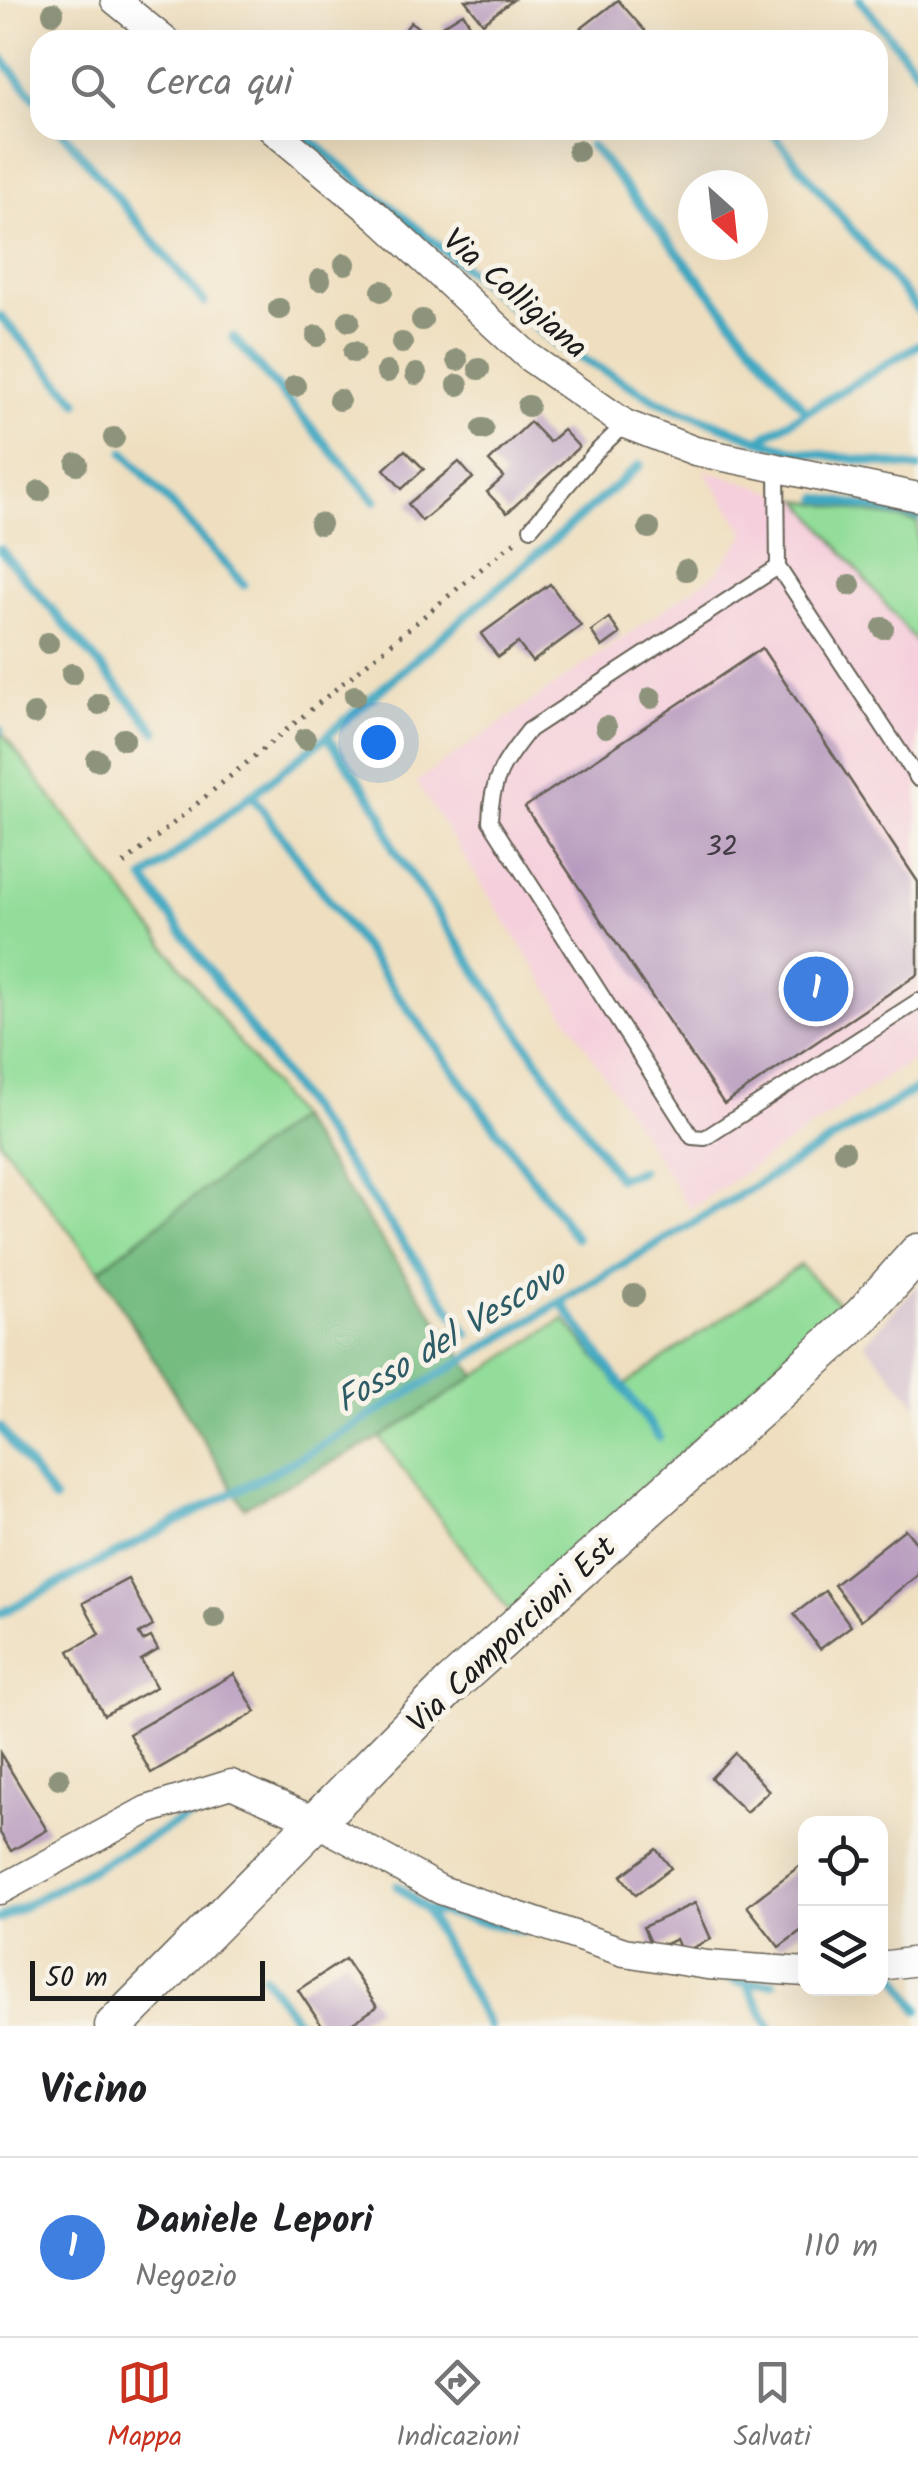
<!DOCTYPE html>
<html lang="it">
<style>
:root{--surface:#fff;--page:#f6f6f6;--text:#202124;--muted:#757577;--line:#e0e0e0;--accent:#c8321e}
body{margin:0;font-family:Kalam,sans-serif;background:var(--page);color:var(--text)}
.controls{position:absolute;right:30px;bottom:30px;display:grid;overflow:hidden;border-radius:20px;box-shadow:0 10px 40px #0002}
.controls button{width:90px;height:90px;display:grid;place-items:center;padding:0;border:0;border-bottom:2px solid var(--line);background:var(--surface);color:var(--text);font:50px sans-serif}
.compass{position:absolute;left:678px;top:170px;width:90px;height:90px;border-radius:50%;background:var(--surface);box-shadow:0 10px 40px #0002;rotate:153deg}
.scale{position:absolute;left:30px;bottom:25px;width:235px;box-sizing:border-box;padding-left:10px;border:5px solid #1c1c1c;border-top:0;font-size:28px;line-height:35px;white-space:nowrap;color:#1c1c1c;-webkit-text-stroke:8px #f7f3e8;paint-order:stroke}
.you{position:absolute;left:378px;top:742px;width:35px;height:35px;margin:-25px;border:8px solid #fff;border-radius:50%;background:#1a73e8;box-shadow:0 0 0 15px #1a73e833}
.badge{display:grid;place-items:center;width:65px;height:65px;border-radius:50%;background:var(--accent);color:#fff;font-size:32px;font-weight:700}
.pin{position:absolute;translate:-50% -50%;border:5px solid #fff;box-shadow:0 2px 10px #0006}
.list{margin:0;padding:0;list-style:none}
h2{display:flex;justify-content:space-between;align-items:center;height:130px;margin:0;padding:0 40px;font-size:42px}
h2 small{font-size:32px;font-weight:400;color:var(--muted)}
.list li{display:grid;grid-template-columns:65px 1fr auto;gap:30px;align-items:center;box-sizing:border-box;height:180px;padding:0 40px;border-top:2px solid var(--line)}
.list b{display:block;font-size:38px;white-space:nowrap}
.list p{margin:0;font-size:32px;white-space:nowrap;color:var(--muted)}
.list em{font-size:32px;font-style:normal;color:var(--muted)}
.icon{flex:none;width:55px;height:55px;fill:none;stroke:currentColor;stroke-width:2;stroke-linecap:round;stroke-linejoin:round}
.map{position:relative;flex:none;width:918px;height:2026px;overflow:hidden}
.search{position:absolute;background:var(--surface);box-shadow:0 10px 40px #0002;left:30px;right:30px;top:30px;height:110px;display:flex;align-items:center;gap:25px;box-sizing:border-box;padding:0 35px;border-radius:30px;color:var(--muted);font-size:38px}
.sheet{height:310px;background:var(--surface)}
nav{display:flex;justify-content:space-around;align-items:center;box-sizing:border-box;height:140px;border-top:2px solid var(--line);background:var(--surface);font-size:28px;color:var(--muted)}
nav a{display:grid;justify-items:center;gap:5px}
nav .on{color:var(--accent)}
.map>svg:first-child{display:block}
.built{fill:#f5cfdc}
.industrial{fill:#d1bdcc}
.green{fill:#92dd99;stroke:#577c5a;stroke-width:2.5}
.forest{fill:#75bc81;stroke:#486c4e;stroke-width:2.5}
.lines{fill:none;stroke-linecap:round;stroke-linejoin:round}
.stream{stroke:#41a8c1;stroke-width:9}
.building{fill:#b699be}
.service-casing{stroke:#666055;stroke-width:18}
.minor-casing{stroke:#666055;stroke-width:31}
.secondary-casing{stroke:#666055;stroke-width:41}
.path{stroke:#666055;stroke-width:5;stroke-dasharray:2.5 8;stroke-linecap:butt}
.service{stroke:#fff;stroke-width:14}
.minor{stroke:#fff;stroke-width:28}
.secondary{stroke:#fff;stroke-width:38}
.tree{fill:#8e947b}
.labels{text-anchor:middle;stroke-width:10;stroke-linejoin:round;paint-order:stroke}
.number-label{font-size:28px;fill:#423b44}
.street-label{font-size:32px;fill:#1c1c1c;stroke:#f7f3e8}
.water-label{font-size:35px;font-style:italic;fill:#2d5b66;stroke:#f7f3e8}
</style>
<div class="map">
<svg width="918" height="2026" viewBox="0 0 918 2026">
<rect width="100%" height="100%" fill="#f7f3e8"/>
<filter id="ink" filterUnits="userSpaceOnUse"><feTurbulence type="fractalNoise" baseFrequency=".01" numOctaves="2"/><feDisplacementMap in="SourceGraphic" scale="20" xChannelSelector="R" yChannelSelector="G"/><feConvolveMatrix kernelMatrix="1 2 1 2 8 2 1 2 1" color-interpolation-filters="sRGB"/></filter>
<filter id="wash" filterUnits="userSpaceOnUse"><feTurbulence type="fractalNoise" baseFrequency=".0048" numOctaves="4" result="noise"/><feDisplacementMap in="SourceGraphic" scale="40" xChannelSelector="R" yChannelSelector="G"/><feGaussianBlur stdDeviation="2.25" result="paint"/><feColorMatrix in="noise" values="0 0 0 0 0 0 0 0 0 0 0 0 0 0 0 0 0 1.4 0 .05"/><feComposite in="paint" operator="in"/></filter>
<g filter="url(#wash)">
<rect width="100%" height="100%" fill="#efdfc0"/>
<path class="built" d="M704,470L800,500L918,644V1056L690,1209L416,782L715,574L746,534Z"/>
<path class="industrial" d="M918,1284V1406L865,1343Z"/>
<path class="green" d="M800,500L918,522V644Z
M3,734L297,1118L99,1270L0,1141V737Z
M800,1265L840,1305L510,1613L380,1438L564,1319L620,1388Z"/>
<path class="forest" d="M297,1118L476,1376L380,1438L244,1507L99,1270Z"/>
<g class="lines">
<path class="stream" d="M860,0L918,72
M153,14L186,40
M0,56L40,104
M61,130L204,302
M298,130L558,345L660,402L759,440L796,451L918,468
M770,130L918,310
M591,145L805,410
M0,316L78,402
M233,337L375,501
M759,440L918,345
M124,452L244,585
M819,498L918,516
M0,549L157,732
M0,731V730
M327,736L381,812L394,850L618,1178L641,1171
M251,794L576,1238
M561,1302L659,1437
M468,1334L144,879L327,736L640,465
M0,1427L54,1500
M0,1614L307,1454L918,1088
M397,1886L425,1909L524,1931
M425,1909L489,2026
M0,1919L207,1807
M897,1975L918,2010
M264,1976L300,2026
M729,1979L746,1983H773
M746,1983L770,2026"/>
</g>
<g id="blocks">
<path class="building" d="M465,0H513L483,23Z
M618,0L645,31L634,40H566Z
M463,13L478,37L450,40L442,26Z
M411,22L434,40H397Z
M530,422L549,442L563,430L579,447L507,513L487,492L504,477L489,461Z
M405,450L424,469L402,489L384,469Z
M459,462L473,478L422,521L408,504Z
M550,584L581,626L532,662L518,643L498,657L481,634Z
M609,618L620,634L602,647L591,631Z
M762,648L918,882V974L724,1104L525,807Z
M905,1529L918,1545V1575L861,1620L834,1585Z
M128,1579L153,1626L139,1634L143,1641L151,1637L158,1650L141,1660L156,1687L104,1715L69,1651L100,1634L83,1603Z
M825,1591L851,1626L820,1649L794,1614Z
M234,1674L256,1712L151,1773L129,1734Z
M0,1753L47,1830L11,1851L0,1833Z
M735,1753L769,1791L746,1812L711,1778Z
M656,1849L671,1868L636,1895L621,1876Z
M806,1861V1927L779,1947L747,1906Z
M695,1903L711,1939L682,1953L676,1939L653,1950L643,1927Z
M345,1959L377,2007L348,2026H322L298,1990Z"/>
</g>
</g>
<g filter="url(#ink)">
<use href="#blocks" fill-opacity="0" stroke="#666055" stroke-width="2.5"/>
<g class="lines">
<g class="service-casing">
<path id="service" d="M777,468L778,567L918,779
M531,528L595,453L625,424
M778,567L529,730C504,761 491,779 490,821L692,1137L705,1138L918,1001"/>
</g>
<g class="minor-casing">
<path id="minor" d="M115,0L164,40
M273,130L377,216L529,357L625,424L695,451L918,497
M0,1890L147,1810L231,1784L315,1821L441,1890L624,1952L707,1965L806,1972
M880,1966L918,1961"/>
</g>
<g class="secondary-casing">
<path id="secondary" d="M114,2026L449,1687L862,1316L918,1253"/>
</g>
<path class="path" d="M124,864L515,541"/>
<use href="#service" class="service"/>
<use href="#minor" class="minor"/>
<use href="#secondary" class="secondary"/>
</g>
<g class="tree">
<circle cx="53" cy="13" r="11"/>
<circle cx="578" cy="151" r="11"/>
<circle cx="345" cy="264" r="11"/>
<circle cx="320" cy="280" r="11"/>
<circle cx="382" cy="291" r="11"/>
<circle cx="279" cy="309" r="11"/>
<circle cx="422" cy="320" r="11"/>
<circle cx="349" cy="321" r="11"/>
<circle cx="317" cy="336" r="11"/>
<circle cx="402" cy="343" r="11"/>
<circle cx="354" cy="352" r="11"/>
<circle cx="457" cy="360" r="11"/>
<circle cx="479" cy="369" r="11"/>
<circle cx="387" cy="372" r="11"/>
<circle cx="416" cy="374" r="11"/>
<circle cx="458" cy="385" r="11"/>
<circle cx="295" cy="386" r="11"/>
<circle cx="339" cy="400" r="11"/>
<circle cx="528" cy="406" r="11"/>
<circle cx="483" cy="429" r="11"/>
<circle cx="114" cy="438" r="11"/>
<circle cx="77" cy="464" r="11"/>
<circle cx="40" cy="491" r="11"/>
<circle cx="320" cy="524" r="11"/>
<circle cx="649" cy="528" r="11"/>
<circle cx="686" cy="570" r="11"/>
<circle cx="850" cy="585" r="11"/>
<circle cx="883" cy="628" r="11"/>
<circle cx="48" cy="643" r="11"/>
<circle cx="72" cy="674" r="11"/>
<circle cx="355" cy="696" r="11"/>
<circle cx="651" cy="698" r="11"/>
<circle cx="99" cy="704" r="11"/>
<circle cx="34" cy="714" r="11"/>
<circle cx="606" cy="727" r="11"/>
<circle cx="124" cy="739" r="11"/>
<circle cx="305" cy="739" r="11"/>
<circle cx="97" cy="760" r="11"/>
<circle cx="844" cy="1151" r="11"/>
<circle cx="634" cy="1295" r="11"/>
<circle cx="215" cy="1618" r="11"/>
<circle cx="59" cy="1778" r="11"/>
</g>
</g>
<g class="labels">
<g class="number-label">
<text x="722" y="855">32</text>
</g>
<g class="street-label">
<text transform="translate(516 293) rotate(41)" y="11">Via Colligiana</text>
<text transform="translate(511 1634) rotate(-43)" y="11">Via Camporcioni Est</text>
</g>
<g class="water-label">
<text transform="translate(450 1336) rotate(-31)" y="12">Fosso del Vescovo</text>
</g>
</g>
</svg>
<div class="controls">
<button><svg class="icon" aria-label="locate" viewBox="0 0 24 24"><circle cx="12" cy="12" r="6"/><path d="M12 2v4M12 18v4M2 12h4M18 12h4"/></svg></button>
<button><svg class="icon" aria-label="layers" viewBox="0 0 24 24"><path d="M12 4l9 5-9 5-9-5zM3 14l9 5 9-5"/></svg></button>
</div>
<svg class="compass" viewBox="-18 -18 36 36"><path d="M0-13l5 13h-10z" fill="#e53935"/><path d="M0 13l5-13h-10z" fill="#757577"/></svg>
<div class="scale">50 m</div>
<div class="you"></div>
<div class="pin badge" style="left:816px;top:989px;background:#3f7fe0">1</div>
<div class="search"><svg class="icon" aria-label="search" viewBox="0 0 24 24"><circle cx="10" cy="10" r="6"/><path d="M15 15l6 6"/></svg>Cerca qui</div>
</div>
<section class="sheet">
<h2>Vicino<small></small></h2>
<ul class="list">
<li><span class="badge" style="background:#3f7fe0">1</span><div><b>Daniele Lepori</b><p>Negozio</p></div><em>110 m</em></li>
</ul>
</section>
<nav>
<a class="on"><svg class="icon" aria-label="map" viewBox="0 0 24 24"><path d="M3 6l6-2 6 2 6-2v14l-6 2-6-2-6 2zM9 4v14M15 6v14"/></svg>Mappa</a>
<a><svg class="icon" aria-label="directions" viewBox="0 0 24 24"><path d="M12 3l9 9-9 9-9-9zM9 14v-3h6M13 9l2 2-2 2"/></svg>Indicazioni</a>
<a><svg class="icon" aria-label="saved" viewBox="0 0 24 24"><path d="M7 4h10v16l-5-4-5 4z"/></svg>Salvati</a>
</nav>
